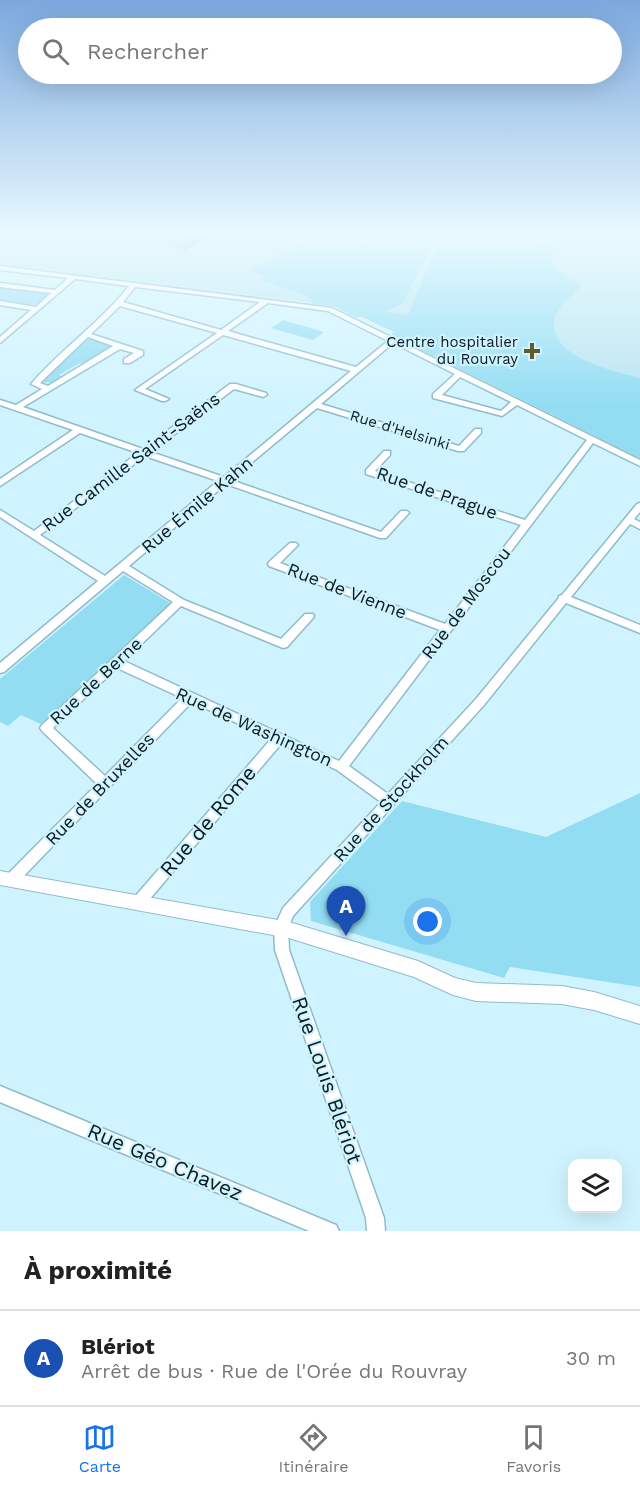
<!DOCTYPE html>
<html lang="fr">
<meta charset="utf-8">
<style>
:root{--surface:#fff;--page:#f6f6f6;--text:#222;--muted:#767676;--line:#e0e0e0;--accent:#1a73e8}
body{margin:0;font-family:"Work Sans",sans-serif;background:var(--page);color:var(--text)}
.controls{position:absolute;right:18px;bottom:18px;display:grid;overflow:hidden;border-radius:12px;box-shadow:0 6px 24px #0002}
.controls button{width:54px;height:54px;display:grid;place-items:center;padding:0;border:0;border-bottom:2px solid var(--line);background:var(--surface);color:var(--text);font:30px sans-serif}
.you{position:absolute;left:428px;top:922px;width:21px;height:21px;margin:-15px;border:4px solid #fff;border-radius:50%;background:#1a73e8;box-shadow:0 0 0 9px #1a73e833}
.badge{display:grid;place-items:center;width:39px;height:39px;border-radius:50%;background:var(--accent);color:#fff;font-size:20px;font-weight:700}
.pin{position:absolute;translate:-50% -50px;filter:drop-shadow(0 2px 3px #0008)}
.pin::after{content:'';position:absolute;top:32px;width:21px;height:18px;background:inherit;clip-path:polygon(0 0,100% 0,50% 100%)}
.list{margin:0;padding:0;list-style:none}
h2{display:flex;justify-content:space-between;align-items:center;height:78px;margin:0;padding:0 24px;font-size:26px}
h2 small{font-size:20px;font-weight:400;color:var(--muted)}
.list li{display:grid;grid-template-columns:39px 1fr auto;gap:18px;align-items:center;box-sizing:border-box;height:96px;padding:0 24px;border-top:2px solid var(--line)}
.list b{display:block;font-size:22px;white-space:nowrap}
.list p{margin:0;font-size:20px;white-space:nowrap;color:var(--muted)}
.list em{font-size:20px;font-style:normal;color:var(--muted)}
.icon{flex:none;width:33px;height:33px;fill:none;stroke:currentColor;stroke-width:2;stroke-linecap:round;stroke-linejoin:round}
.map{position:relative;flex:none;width:640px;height:1231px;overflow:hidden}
.search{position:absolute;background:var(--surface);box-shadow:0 6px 24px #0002;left:18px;right:18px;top:18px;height:66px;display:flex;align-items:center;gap:15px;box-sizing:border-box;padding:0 21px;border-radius:33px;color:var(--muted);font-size:22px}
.sheet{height:174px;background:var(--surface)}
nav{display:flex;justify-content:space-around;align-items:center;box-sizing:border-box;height:84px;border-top:2px solid var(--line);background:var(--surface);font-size:16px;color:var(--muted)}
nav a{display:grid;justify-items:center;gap:3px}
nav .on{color:var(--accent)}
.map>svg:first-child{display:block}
.built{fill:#bbe5f1}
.green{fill:#93ddf3}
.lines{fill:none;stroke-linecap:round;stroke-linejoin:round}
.minor-casing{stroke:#90bbc9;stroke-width:3}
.tertiary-casing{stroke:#90bbc9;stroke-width:2}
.minor{fill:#fff;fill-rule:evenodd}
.tertiary{fill:#fff;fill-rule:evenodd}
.wall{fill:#90baba}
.shaded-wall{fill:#769797}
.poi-dot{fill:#605d2a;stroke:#d0f4ff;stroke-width:2}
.labels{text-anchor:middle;stroke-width:4.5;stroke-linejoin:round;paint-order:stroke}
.far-poi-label{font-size:15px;fill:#0a1b20;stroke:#d0f4ff;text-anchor:end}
.far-street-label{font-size:15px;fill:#0a1b20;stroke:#d0f4ff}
.street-label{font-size:18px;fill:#0a1b20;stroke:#d0f4ff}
.near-street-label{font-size:21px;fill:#0a1b20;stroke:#d0f4ff}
</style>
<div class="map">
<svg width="640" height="1231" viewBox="0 0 640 1231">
<rect width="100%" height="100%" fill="#d0f4ff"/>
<path class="built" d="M0,233H640V458L397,338L407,315L0,264Z"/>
<path class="green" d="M320,233L383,247L384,245L368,241L372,233H438L402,304L385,312L408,315L433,255L447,233H509L552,246L553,265L566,277L580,284C577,296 562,301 557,312C538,355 613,371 640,378V458L390,335L394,332L362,317H355L334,306L314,304L303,294L261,280L263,276L249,271Z
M520,233H578C560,248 541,238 520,233Z
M0,286L51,293L34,307L0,302Z
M283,320L324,332L313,340L271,328Z
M87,338L112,346L84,364L80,363L59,375L63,377L52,383L43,382Z
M124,575L172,604L43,725L21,715L8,726L0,722V679Z
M640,793V987L510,967L504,978L311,921L310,902L402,801L546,837Z"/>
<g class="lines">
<g class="minor-casing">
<path id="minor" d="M0,266L332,308L640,460V466L593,443L349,766L388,794L476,699L558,599L559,596L562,595L637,504L640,503V512L634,519L640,522V529L630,524L571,597L640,625V633L566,603L484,705L293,916L288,928L289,950L384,1218L385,1231H367L366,1218L275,950L274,928L283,908L381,802L337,770L281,744L143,907L138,909L133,907L131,903L133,899L271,739L192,702L16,884L11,886L6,884L4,880L6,876L97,784L42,731L40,728L42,725L173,602L123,571L4,672L0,673V663L98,581L0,517V510L34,531L138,453L80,433L0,486V479L73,430L0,405V400L16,405L42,389L31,384C62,348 100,323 129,286L75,279L0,343V337L31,310L0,305V301L36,307L51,293L0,287V283L55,290L68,278L0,270ZM135,287L260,302L221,330L123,302ZM268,303L328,311L388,341L356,367L228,331ZM120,306L217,333L135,390L162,401H165L169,399L145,389L223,335L351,371L224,477L151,452L234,389L263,397L267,395L266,393L236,384H230L143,449L23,407L120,349L134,353L124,359V363H130L143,355V351L91,334ZM88,337L113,346L48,386L40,383ZM393,343L455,374L433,394V398L502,416L517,405L587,440L525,520L375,471L390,455V451H384L366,470V474L521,525L445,624L280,563L298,545L296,543H290L269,562L268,564L269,566L440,630L339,761L124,661L181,606L283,648L287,647L313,618L314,616L313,614H305L281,639L184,600L129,566L226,484L380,538H386L407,515L409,513L407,511H401L381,532L231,480L317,408L458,451H464L481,433V429H475L459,446L321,404ZM460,377L511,402L501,411L442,395ZM145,456L218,481L105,576L40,535ZM117,668L182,698L105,776L53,728Z
M0,1086L336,1225L339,1231H309L0,1102Z"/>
</g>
<g class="tertiary-casing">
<path id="tertiary" d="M0,871L289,922L418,961L455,978L476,983L562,986L594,992L640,1006V1024L594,1010L562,1004L476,1001L453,995L414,977L289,938L0,885Z"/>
</g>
<use href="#minor" class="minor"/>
<use href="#tertiary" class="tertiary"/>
</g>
<path class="wall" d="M128,233H210L211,237L184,250L128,234Z"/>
<path class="shaded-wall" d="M182,233H210L211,237L184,250Z"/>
<linearGradient id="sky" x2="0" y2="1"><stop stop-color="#7ba8de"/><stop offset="0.58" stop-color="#eafaff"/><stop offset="1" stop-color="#eafaff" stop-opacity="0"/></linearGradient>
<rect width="640" height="405" fill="url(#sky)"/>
<path class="poi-dot" d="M529 342h6v6h6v6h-6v6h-6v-6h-6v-6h6z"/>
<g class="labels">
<g class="far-poi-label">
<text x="518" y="347">Centre hospitalier<tspan x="518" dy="17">du Rouvray</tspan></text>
</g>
<g class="far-street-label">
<text transform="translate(400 430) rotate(17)" y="5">Rue d'Helsinki</text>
</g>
<g class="street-label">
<text transform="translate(131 462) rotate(-37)" y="6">Rue Camille Saint-Saëns</text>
<text transform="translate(437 493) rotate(19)" y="6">Rue de Prague</text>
<text transform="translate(197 505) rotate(-40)" y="6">Rue Émile Kahn</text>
<text transform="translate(347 591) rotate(21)" y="6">Rue de Vienne</text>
<text transform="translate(466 603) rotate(-53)" y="6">Rue de Moscou</text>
<text transform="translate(96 681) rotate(-43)" y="6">Rue de Berne</text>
<text transform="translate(254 727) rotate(24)" y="6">Rue de Washington</text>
<text transform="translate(100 789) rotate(-46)" y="6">Rue de Bruxelles</text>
<text transform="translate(391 799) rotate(-48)" y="6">Rue de Stockholm</text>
</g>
<g class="near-street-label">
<text transform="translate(208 821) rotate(-50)" y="7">Rue de Rome</text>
<text transform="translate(327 1080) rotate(71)" y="7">Rue Louis Blériot</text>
<text transform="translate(165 1162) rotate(23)" y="7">Rue Géo Chavez</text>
</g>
</g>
</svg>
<div class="controls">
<button><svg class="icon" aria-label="layers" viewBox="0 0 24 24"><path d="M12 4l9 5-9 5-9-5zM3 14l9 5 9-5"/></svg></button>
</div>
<div class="you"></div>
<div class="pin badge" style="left:346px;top:936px;background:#1a4fb4">A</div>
<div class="search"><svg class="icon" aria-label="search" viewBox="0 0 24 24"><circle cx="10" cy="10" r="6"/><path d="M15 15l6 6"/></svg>Rechercher</div>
</div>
<section class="sheet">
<h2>À proximité<small></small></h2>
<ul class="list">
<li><span class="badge" style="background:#1a4fb4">A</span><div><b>Blériot</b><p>Arrêt de bus · Rue de l'Orée du Rouvray</p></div><em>30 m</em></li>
</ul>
</section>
<nav>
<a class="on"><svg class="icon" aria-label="map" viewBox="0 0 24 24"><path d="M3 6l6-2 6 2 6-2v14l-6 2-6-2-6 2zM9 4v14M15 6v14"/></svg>Carte</a>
<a><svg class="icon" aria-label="directions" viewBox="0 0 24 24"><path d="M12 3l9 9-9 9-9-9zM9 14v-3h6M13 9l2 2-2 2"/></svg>Itinéraire</a>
<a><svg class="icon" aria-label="saved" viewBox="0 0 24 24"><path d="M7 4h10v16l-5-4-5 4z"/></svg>Favoris</a>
</nav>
